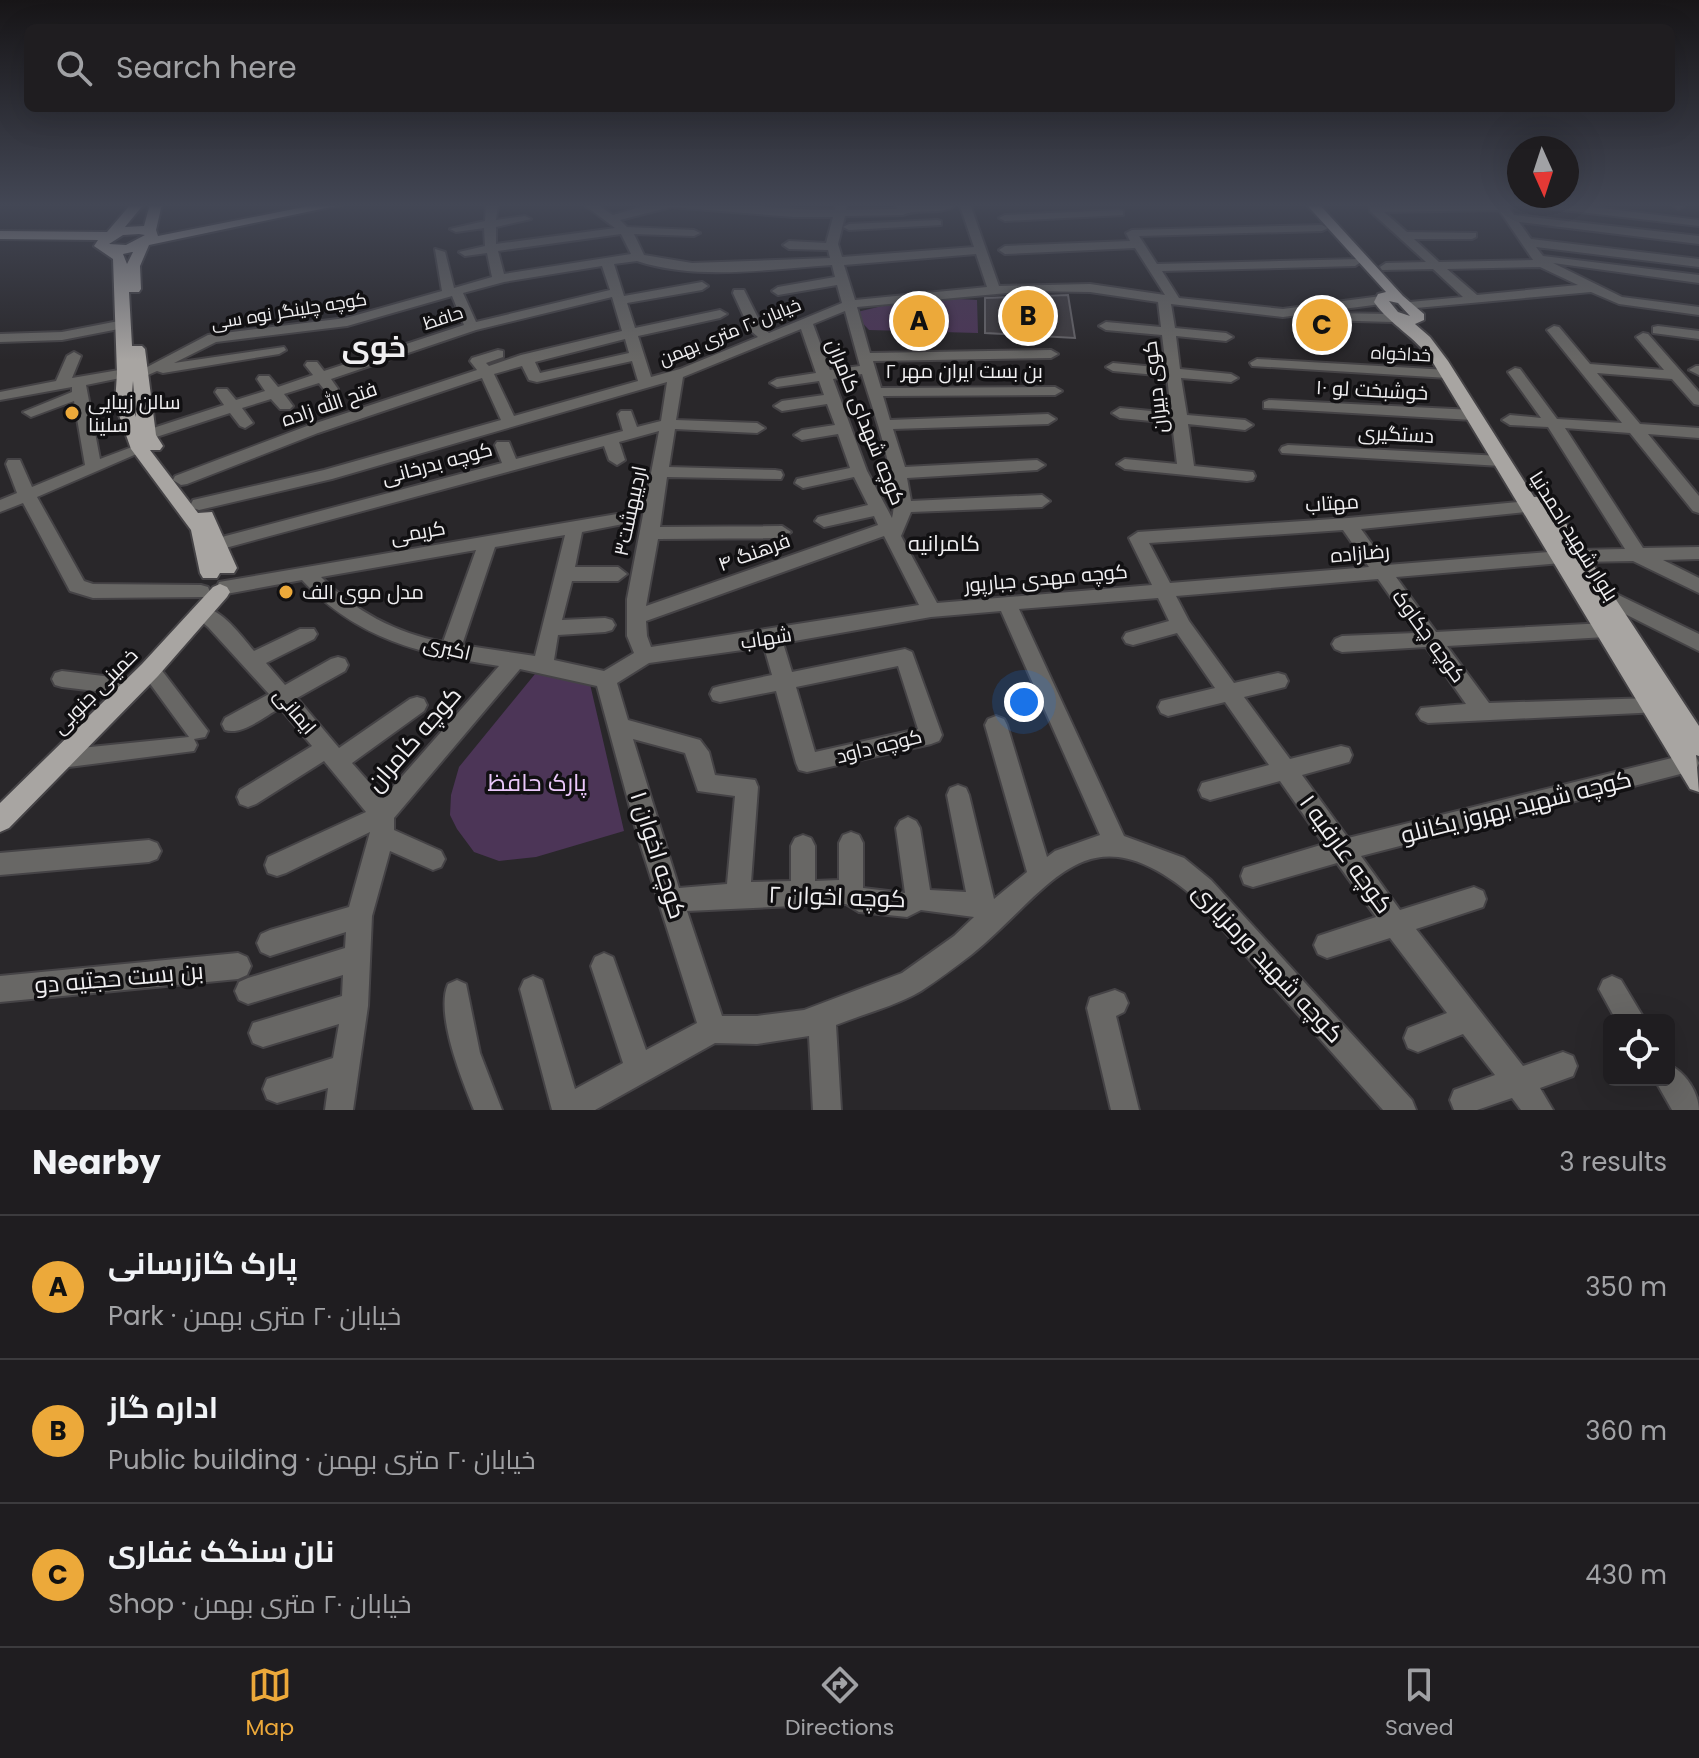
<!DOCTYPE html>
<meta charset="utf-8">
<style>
:root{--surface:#1f1d20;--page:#272629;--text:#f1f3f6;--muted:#a1a2a5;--line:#3c3b3e;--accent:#eca93a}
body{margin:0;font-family:Poppins,Cairo,sans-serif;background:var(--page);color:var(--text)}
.controls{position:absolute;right:24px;bottom:24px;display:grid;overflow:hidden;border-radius:12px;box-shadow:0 8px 32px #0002}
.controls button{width:72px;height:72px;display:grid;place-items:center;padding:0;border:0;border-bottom:2px solid var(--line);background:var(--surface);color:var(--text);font:40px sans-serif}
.compass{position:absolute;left:1507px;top:136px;width:72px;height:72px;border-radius:50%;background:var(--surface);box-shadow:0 8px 32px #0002;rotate:177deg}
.you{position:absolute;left:1024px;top:702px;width:28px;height:28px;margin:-20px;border:6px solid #fff;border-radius:50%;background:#1a73e8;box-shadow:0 0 0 12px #1a73e833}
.badge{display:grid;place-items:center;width:52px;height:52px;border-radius:50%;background:var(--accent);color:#111;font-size:26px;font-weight:700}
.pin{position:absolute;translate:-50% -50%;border:4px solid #fff;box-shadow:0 2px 8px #0006}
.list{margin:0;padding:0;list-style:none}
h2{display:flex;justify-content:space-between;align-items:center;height:104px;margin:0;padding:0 32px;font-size:34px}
h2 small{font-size:26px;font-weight:400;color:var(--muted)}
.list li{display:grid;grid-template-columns:52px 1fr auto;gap:24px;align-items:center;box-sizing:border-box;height:144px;padding:0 32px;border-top:2px solid var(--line)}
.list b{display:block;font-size:30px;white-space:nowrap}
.list p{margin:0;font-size:26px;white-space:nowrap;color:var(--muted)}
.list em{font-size:26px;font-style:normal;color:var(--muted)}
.icon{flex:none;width:44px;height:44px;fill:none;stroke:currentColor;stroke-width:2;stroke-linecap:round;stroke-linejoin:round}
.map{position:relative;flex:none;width:1699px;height:1110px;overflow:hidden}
.search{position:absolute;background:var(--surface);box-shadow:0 8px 32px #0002;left:24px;right:24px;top:24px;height:88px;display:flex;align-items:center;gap:20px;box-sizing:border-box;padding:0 28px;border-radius:12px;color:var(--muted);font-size:30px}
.sheet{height:536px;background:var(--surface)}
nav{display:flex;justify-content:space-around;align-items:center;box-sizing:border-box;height:112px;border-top:2px solid var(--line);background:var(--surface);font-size:22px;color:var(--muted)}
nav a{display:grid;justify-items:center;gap:4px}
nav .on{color:var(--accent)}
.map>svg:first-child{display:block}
.green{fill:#4c3557}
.building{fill:#3e3b3f;stroke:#666468;stroke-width:2}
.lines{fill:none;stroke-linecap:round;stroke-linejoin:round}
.minor-casing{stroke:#454346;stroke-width:4}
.major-casing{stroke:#454346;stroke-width:4}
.minor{fill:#686765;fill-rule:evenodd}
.major{fill:#a8a5a2;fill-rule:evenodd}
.poi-dot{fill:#eca93a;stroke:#111012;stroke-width:3}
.labels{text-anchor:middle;stroke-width:7;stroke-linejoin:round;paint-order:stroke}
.far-street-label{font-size:18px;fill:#f0eff1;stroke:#111012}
.street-label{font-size:20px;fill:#f0eff1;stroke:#111012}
.poi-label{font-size:20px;fill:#f0eff1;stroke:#111012;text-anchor:start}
.neighbourhood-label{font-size:22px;fill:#f0eff1;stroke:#111012}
.near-street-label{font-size:24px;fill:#f0eff1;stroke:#111012}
.near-park-label{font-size:24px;fill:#ebc8fb;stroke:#111012}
.far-town-label{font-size:30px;font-weight:bold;fill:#f0eff1;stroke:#111012}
</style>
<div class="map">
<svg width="1699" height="1110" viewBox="0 0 1699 1110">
<rect width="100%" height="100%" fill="#29272a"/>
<path class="green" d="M959,299L977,300L978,333L869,330L853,313L882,306Z
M535,674L590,684L624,831L536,857L499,861L474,852L457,829L450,815L451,795L459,767Z"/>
<path class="building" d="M1068,295L1075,338L985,333V298Z"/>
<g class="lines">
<g class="minor-casing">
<path id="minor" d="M486,204H498L496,220L525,216L531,219L496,227V244L615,228L583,204H596L613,215C627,211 641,206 655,204C714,197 776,211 835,210L836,204H847L846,210L897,209L896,204H949L953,207C938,215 917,208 903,215L845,216L838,244L842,257L974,247L960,206L970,204L999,286L1090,284L1165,295L1135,248L1005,254L999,250L1005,246L1130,241L1126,233L1132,230L1322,225L1328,228L1322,231L1139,236L1157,264L1359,259L1361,262L1355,266L1162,271L1179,298L1283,309L1381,296L1387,300L1381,304L1283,317L1171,304L1175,328L1226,333L1233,337L1226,341L1176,336L1180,369L1231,374L1238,378L1231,382L1181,378L1187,415L1245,420L1253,425L1245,430L1188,424L1194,466L1253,472L1255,476L1253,480L1247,481L1125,469L1117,464L1125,459L1177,464L1172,423L1120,418L1112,413L1120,408L1171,413L1167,376L1113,371L1106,367L1113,363L1166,368L1162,335L1106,330L1099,326L1106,322L1161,327L1158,302L1090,292L1028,291L857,307L870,353L1051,350L1058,354L1051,358L873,361L881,388L1055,387L1062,391L1055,395L883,396L890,420L1048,414L1056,419L1048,424L893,429L905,467L1037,460L1045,465L1037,470L907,478L911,501L1042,495L1050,501L1042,507L911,512L901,536L937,603L1152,585L1129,538L1138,532L1348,518L1530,501L1539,507L1536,511L1361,529L1387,565L1561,551L1569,556L1578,550L1625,549L1548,427L1510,425L1502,420L1510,415L1541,418L1508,372L1515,368L1520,369L1557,419L1622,423L1547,330L1554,326L1559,327L1590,364L1664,370L1636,337L1643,333L1648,334L1699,392V405L1694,404L1672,379L1597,373L1640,424L1699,428V438L1648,434L1699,496V513L1693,511L1630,433L1565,428L1643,548L1699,547V559L1663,560L1699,578V593L1633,561L1578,562L1570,557L1561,563L1396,577L1436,632L1606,623L1613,625L1616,630L1613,635L1606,637L1447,646L1489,703L1653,698L1660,700L1663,706L1660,712L1428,723L1421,720L1417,714L1421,708L1466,704L1426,647L1342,652L1335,649L1332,644L1335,639L1342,636L1416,633L1378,579L1176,596L1189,621L1234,683L1278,673L1285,675L1288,681L1285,687L1244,697L1290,759L1341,746L1349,748L1352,755L1349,762L1302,775L1348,838L1688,754L1696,756L1699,763L1696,770L1688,772L1361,856L1400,910L1474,887L1483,891L1486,899L1483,907L1416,929L1523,1066L1563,1052L1573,1056L1577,1066L1573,1076L1540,1088L1553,1110H1521L1512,1098L1477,1110H1454L1450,1100L1454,1090L1495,1075L1463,1034L1418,1052L1408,1048L1404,1038L1408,1028L1447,1013L1390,938L1327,958L1318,954L1314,945L1318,936L1376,917L1337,863L1253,887L1244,884L1241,876L1244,868L1324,844L1280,781L1210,800L1202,797L1199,790L1202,783L1269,765L1225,702L1168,716L1161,713L1158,707L1161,701L1215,688L1177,633L1133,645L1126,643L1123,638L1126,633L1169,621L1158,598L1019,609L1124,836L1184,858L1211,880L1412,1100L1416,1110H1383L1193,896C1085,806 1052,889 971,955C955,967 938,980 921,991C896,1006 863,1014 836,1025L841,1110H813L809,1036L757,1044L715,1043L595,1110H552L520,989L524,980L533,976L542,980L575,1089L623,1063L591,966L595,957L604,953L613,957L646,1050L697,1023L638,837L597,686L520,669L394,818V830L441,851L445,859L441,867L433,870L390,851L372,916L368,1006L353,1110H325L328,1088L277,1103L267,1099L263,1089L267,1079L333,1058L339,1024L263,1047L253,1043L249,1033L253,1023L342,996L343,975L248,1004L239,1000L235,991L239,982L248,978L345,948L346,932L270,956L261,952L257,943L261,934L270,930L349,907L370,832L286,873L277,876L268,873L265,865L268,857L366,812L324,761L256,804L248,807L240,804L237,797L240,790L312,746L280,708C265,716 242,736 225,730L222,724L225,718L269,694L208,627L191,613L194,608C217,601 241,636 254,651L300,629H314L317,634L314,639L266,663L285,685L331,659L338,657L345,659L348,665L345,671L297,698L339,748L410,699L417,697L424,699L427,705L424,711L352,763L383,798L499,666C421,654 358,640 302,580L226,594L219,592L217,587L219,582L617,514L623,516L626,520L623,524L582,532L575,567H618L627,574L618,581H572L562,620L605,618L612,620L615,625L612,630L605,632L558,635L554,660L604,671L634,653L627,636V599L659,431L619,442L625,460L617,465L609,460L604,446L218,550L209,544L218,538L502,463L495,445L497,442H509L516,459L623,431L618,414L621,411H631L637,427L661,421L667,382L332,479L199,510L193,508L191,504L193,500L324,470L501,420L482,378L318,433L187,484L181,485L173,480L175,476L307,426L477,370L470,361L472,358L498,350L503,351V357L486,363L489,366L521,355L622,331L612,297L476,330L331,379L338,389L336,392H326L319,383L284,394L293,406L290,409H280L271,399L242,408L253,423L245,428L240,426L230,413L147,440L139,435L141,432L224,405L215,392L217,389H227L236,400L265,391L257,379L259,376H269L278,387L313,375L305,365L307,362H317L324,371L464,325L452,296L347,326L216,342L174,363L284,347L286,350L279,354L163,373L157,371L139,379L132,375L208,335L346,318L442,291L435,249L445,252L454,288L492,277L487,253L465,256L459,252L485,246L484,228L456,232L450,229L485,221ZM671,207L794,217H833L826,243L789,241L783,245L789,249L828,250L830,258L692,263L644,255L634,234L694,236L700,233L694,230L627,227L620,220ZM621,234L631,254L504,274L498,251ZM976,254L987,287L855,300L844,265ZM637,261C697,281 770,269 832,265L835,277L778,287L772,291L778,295L837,285L842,303L769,333L763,328L744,290H734L733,293L750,330L758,337L680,369L651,377L638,336L720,318L727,314L720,310L635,328L627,303L702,290L708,286L702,282L624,296L614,264ZM602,266L610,290L476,322L463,293L504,282ZM845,311L860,366L830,370L813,324ZM801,329L816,373L777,379L770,383L777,387L819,381L824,395L782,401L774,406L782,411L827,404L835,425L802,430L794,435L802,440L838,434L850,468L797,479L795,483L803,488L854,477L868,505L818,517L815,521L824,527L874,516L878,525L646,606L658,539L782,538L791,532L782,526L660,527L667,477L781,479L783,475L781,471L775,470L669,467L675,429L757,433L765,428L757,423L676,420L683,377ZM625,339L629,353L540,373L535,362ZM632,361L638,381L514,416L494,374L522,366L529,380L537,382ZM862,374C872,408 901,485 892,518L867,471L833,379ZM1343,530L1369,567L1170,583L1149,543ZM565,535L535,656L462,645L495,547ZM884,536L919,605L651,647L647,636L646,621ZM476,550L443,642C397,634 353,610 321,577ZM1001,611L1100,835L1055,851L1047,857L1007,725L1004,719L996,716L988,719L985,725L1027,872L994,899L969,795L966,788L958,785L950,788L947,795L966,892L930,890L920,828L916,821L908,817L900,821L896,828L905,893L863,888V843L859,835L851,832L843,835L839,843V880L815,881V846L811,838L803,835L795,838L791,846V881L751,882L758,787L755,780L715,775L709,752L700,740L628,720L617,683L649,663L764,647L772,675L720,686L713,688L710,694L713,700L720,702L776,691L796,763L799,770L807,772L931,744L939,741L942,735L912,652L905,649L792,672L783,643L931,617ZM898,666L918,729L815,752L796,687ZM633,739L685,753L698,791L735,796L727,884L679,888ZM836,904H846L859,912L907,917L921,910L974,917L954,936L902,973L804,1010L757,1016H722L687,911Z
M1506,204L1514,215L1699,236V244L1519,222L1531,239L1699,259V267L1536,247L1543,256L1699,275V283L1553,263L1622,297L1699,307V315L1619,304L1591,292L1405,309V303L1410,302L1463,297L1433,269L1382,270L1380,267L1386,263L1426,262L1370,211V207ZM1499,210L1533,260L1439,262L1414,239H1472L1476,237V233L1407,232L1384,212ZM1540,267L1578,285L1477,295L1447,269Z
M1533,204H1568L1699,220V226L1538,207Z
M1672,204H1683L1684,206L1678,209Z
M1119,210L1123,211V215L1005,221L999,218L1005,215Z
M937,220L941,221V225L849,230L843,227L849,224Z
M1326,313L1393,314L1400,318L1393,322L1321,320L1319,317Z
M124,320L129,321V327L62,340L0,342V334L62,332Z
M1658,326L1699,331V339L1653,333V327Z
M74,352L81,356L72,378L125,369L132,373L130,376L86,385L100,459L140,444L148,449L37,497L84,581L93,584L201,585L208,587L210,592L208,597L93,598L70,591L23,503L0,512V500L17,493L6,464L8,460H20L32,487L85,465L74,401L31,417L23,412L72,392V387L0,400V392L56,381L67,356Z
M1257,359L1448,370L1455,374L1448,378L1252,366L1250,363Z
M1696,366H1699V375L1689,370Z
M1269,400L1473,410L1481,415L1473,420L1264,408V402Z
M1288,445L1501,456L1509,461L1501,466L1282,453L1280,450L1282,447Z
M1602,587L1699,634V651L1595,599L1593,594L1595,589Z
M150,662L157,664L208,731L205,737L194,739L197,745L194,751L61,768L53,766L50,759L53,752L61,750L189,737L140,670L143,664Z
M62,671L120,678L127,680L130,686L127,692L120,694L62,687L55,685L52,679L55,673Z
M149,840L157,843L161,851L157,859L149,862L0,875V853Z
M238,953L247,957L251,966L247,975L238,979L0,1002V976Z
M1612,976L1621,980L1645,1020H1616L1599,989L1603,980Z
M457,980L466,984L480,1053L502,1110H474C462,1080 435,1014 448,984Z
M1115,990L1124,994L1128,1003L1124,1012L1116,1016L1139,1110H1111L1087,1008L1090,998Z
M1669,1065C1685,1071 1699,1093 1699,1110H1672L1655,1080H1669Z"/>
</g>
<g class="major-casing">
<path id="major" d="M131,204H144L125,227L144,226L150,204H162L156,230L158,236L319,204H345L149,245L140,266L141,289L139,292H129L132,346H142L145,349L156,435L163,446L160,450H150L198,513L212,512L237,568L234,573H220L217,578H203L200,573L191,530L131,449L115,404L117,373L113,259L94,246L98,240L0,239V231L107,232ZM139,234L145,235L126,245L109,244L123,235ZM132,252H133L127,264L123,254ZM133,381L136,417L131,404Z
M1306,204H1319L1403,296L1424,314V320L1415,324L1430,337L1448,361L1534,497L1548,496L1699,726V756L1696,755L1699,792L1690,789L1432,361C1416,337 1390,325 1374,302L1378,294L1386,292ZM1389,301L1398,303L1410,316L1398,312Z
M220,584L227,587L230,592L227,597L158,676L9,828L0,832V803L142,664L213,587Z"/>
</g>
<use href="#minor" class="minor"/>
<use href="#major" class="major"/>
</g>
<linearGradient id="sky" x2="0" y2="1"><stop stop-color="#171517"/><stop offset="0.57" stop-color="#434755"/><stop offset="1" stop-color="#434755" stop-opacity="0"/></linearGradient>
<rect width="1699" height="360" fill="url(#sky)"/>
<g class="poi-dot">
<circle cx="72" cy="413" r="8"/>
<circle cx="286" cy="592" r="8"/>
</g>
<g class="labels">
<g class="far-street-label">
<text transform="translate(289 311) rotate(-9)" y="6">کوچه چلینگر نوه سی</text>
<text transform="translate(443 318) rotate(-18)" y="6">حافظ</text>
<text transform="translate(730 332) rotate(-22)" y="6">خیابان ۲۰ متری بهمن</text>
<text transform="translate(1401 354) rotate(3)" y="6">خداخواه</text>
</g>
<g class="street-label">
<text x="964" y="378">۲ بن بست ایران مهر</text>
<text transform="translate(1155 387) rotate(-97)" y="7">کوی دبیران</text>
<text transform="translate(1372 390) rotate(3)" y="7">خوشبخت لو ۱۰</text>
<text transform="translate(329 404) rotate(-19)" y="7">فتح الله زاده</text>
<text transform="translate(866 422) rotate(68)" y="7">کوچه شهدای کامران</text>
<text transform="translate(1396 434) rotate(3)" y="7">دستگیری</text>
<text transform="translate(437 463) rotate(-15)" y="7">کوچه بدرخانی</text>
<text transform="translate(1332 503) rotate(-4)" y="7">مهتاب</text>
<text transform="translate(630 511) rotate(-78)" y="7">اردیبهشت۳</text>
<text transform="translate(418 532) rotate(-10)" y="7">کریمی</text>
<text transform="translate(1574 536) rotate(58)" y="7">بلوار شهید احمدنیا</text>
<text transform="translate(754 552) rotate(-20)" y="7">فرهنگ ۴</text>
<text transform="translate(1360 553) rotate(-5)" y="7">رضازاده</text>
<text transform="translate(1046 578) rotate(-5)" y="7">کوچه مهدی جبارپور</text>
<text transform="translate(1429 636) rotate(54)" y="7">کوچه چکاوک</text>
<text transform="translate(766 638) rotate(-9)" y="7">شهاب</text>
<text transform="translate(447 648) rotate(13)" y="7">اکبری</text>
<text transform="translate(95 691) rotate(-45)" y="7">خمینی جنوبی</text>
<text transform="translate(295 711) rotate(50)" y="7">ایمانی</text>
<text transform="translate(879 746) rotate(-14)" y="7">کوچه داود</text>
</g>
<g class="poi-label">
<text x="88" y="409">سالن زیبایی<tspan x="88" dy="23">سلینا</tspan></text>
<text x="302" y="599">مدل موی الف</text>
</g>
<g class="neighbourhood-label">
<text x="944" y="551">کامرانیه</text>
</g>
<g class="near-street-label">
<text transform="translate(414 739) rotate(-49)" y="8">کوچه کامران</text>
<text transform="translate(1516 807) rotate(-14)" y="8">کوچه شهید بهروز یکانلو</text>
<text transform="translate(1346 854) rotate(54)" y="8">کوچه عارفیه ۱</text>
<text transform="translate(658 855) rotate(72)" y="8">کوچه اخوان ۱</text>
<text transform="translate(837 897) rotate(2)" y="8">کوچه اخوان ۲</text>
<text transform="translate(1268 963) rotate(47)" y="8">کوچه شهید ورمزیاری</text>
<text transform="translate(119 978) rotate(-5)" y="8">بن بست حجتیه دو</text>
</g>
<g class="near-park-label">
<text x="537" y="791">پارک حافظ</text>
</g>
<g class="far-town-label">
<text x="374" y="357">خوی</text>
</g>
</g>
</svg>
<div class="controls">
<button><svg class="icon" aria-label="locate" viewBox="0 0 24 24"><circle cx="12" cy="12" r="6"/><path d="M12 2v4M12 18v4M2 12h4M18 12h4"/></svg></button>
</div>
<svg class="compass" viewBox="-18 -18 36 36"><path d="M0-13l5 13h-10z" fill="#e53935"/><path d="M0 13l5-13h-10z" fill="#a1a2a5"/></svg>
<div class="you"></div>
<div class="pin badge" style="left:919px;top:321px">A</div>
<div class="pin badge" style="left:1028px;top:316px">B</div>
<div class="pin badge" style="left:1322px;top:325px">C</div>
<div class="search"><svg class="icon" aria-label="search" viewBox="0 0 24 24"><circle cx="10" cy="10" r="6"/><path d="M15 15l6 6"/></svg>Search here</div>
</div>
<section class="sheet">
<h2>Nearby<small>3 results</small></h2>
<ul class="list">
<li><span class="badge">A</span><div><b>پارک گازرسانی</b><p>Park · خیابان ۲۰ متری بهمن</p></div><em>350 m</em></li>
<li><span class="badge">B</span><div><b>اداره گاز</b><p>Public building · خیابان ۲۰ متری بهمن</p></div><em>360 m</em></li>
<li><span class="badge">C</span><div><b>نان سنگک غفاری</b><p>Shop · خیابان ۲۰ متری بهمن</p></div><em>430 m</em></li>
</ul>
</section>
<nav>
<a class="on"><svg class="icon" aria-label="map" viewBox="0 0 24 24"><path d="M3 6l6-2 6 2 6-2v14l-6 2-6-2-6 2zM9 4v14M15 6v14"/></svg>Map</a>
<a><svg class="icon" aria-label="directions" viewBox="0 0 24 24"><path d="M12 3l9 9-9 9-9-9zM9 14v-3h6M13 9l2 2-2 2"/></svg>Directions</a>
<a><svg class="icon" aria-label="saved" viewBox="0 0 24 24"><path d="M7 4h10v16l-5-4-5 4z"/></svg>Saved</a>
</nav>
